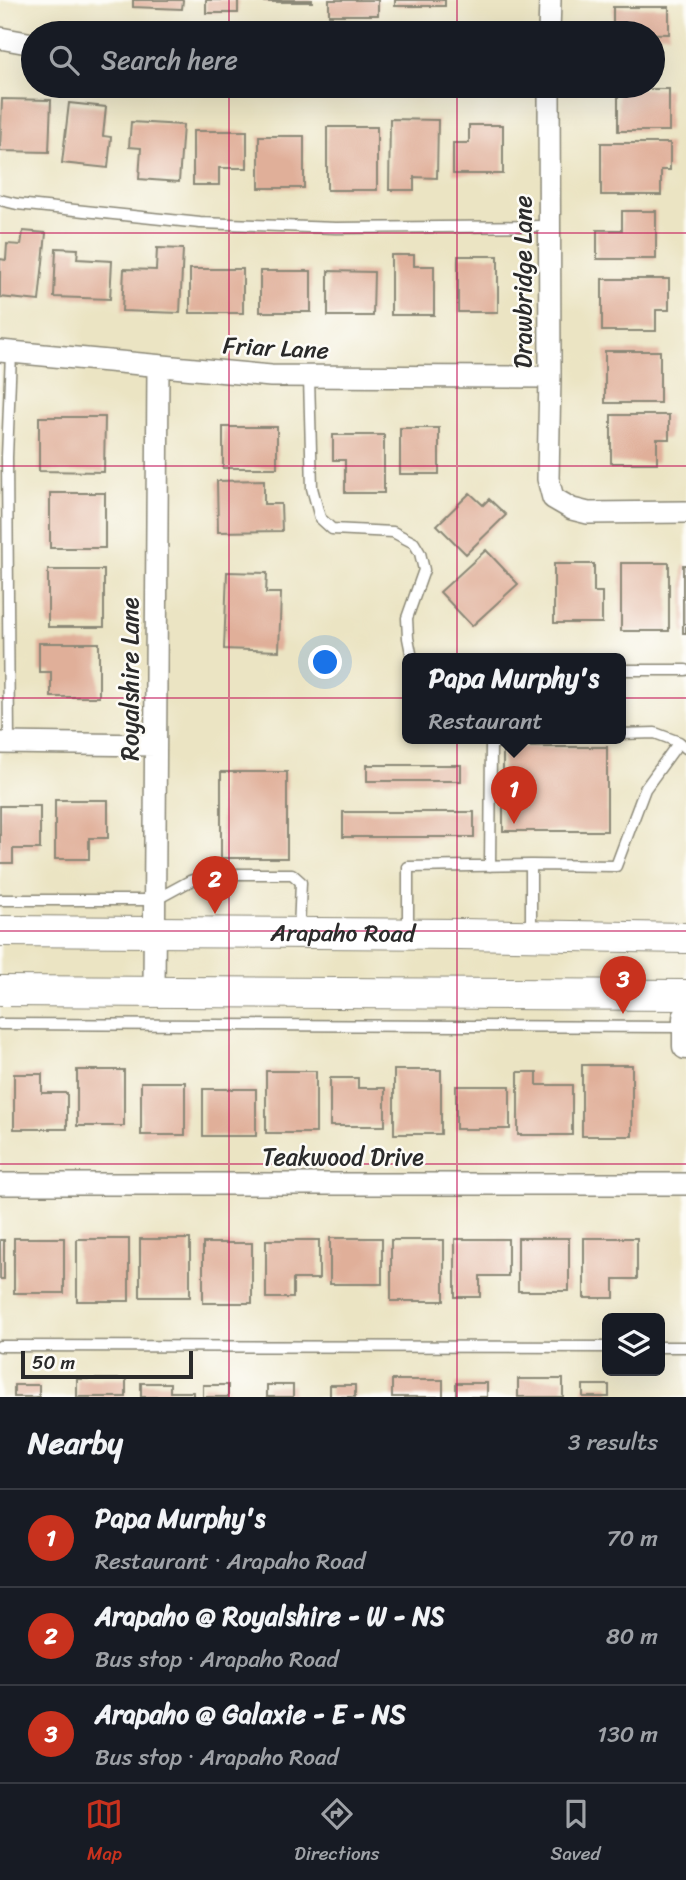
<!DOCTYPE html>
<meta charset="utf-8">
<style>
:root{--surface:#171b24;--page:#20242c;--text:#f1f3f6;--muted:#9ea1a6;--line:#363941;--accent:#c8321e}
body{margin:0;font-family:Sriracha,sans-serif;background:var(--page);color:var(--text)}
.controls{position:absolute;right:21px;bottom:21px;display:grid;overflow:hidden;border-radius:10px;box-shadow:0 7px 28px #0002}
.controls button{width:63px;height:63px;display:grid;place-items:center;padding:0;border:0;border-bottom:2px solid var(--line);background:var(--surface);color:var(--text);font:35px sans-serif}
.scale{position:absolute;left:21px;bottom:18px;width:172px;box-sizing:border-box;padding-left:7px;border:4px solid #2b2b2b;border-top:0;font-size:19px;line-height:24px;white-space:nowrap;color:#2b2b2b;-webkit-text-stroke:5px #fdfcf7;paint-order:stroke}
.you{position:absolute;left:326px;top:663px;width:24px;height:24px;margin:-18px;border:5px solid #fff;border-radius:50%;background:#1a73e8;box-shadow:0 0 0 10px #1a73e833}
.badge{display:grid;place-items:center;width:46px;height:46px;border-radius:50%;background:var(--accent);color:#fff;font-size:23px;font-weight:700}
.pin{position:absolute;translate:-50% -58px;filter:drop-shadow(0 2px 4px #0008)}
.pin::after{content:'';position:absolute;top:37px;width:24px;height:21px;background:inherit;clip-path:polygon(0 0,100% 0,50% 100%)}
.popup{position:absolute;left:402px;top:653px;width:224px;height:91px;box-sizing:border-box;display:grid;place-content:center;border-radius:10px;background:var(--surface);filter:drop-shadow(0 2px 5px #0005);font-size:23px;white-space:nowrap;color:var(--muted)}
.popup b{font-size:26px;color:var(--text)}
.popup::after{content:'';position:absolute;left:50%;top:100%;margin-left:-14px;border:14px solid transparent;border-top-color:var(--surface)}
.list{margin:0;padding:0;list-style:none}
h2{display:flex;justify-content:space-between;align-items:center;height:91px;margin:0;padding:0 28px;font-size:30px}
h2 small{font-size:23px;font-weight:400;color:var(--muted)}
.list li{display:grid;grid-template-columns:46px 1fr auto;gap:21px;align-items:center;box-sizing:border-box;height:98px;padding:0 28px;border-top:2px solid var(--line)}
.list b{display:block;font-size:26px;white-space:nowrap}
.list p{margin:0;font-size:23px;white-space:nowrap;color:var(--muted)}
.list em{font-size:23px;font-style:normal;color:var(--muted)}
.icon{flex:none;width:38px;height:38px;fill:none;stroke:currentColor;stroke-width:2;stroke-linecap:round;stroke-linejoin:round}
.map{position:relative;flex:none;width:686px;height:1397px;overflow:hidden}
.search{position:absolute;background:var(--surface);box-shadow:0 7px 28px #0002;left:21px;right:21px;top:21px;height:77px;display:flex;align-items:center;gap:18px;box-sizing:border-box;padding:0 24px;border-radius:38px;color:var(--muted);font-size:26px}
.sheet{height:385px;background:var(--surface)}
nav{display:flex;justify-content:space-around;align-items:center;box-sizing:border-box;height:98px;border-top:2px solid var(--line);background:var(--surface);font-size:19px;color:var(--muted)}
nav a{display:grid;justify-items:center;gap:4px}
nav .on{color:var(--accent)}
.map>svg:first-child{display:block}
.building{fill:#e0af99}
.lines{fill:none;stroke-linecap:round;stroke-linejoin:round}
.service-casing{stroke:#8b8877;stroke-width:13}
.minor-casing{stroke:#8b8877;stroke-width:24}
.tertiary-casing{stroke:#8b8877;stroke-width:29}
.secondary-casing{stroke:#8b8877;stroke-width:32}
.service{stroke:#fff;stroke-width:10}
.minor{stroke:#fff;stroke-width:21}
.tertiary{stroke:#fff;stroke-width:26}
.secondary{stroke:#fff;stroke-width:30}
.grid{fill:none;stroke:#c2185b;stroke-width:2;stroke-opacity:0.55}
.labels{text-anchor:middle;stroke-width:5;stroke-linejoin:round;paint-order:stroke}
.street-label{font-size:24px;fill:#2b2b2b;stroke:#fdfcf7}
</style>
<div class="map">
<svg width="686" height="1397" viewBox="0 0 686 1397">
<rect width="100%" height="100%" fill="#fdfcf7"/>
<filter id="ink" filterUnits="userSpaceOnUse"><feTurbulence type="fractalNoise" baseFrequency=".0143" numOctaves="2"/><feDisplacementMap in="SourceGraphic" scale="14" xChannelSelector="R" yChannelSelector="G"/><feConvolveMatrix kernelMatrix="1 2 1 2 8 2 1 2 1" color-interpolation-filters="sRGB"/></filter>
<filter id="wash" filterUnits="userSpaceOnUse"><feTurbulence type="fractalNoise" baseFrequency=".00686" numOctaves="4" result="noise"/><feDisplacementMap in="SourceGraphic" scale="28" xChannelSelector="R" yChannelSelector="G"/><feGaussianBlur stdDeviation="1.57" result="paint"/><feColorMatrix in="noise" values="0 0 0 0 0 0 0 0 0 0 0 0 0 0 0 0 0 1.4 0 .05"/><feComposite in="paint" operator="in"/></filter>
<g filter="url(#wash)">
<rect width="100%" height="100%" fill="#ebe4c3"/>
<g id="blocks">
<path class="building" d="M133,0H183L182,9L133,7Z
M206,0H238V13H206Z
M265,0H312V2H265Z
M329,0H378V15H329Z
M395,0H445V6H395Z
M613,7H669V34L613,33Z
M618,89H669V131H618Z
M2,99L51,100L49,152L0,151Z
M69,103L106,107L103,136L111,137L108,168L62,163Z
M390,119L438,120L437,178L414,177V190H389Z
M131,122L183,125L179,182L139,179L141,148L129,147Z
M469,125H503V174H453V143H469Z
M327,127H377V190H327Z
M193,131H247V168H219V185H193Z
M259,136H304V188H259Z
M601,143H670V170H661V195H601Z
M622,211H656V259H597V230H622Z
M23,231L46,233L39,301L0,297V259L6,260L7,244L21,245Z
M56,248L78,249L77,259L112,261L110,299L54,297Z
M157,248L183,249L180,313L122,311L124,269L156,270Z
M391,255H414V266H434V315H391Z
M458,256H498V312H458Z
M190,269H243V313H190Z
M260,271H311V312H260Z
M328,271L374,272L373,316H328Z
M602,279H669V310H656V331H602Z
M605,351H660V403H605Z
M611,415H669V439H657V463H611Z
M39,417H105L104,472L39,471Z
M223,427H277V468H223Z
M400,428H439V474H400Z
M333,435H384V493H345V460H333Z
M264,480V504H281L282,531L218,532L217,481Z
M50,493H105V548H50Z
M470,493L483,505L489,499L506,515L466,554L437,525Z
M486,550L518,584L472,626L440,592Z
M621,563H669V631H621Z
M554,564H594V592H602V623H554Z
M683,565H686V633H683Z
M48,570H104V627H48Z
M227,572L267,573L266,593H281L279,651L224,649Z
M39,643H99V697H51V672H39Z
M503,747H607V831H503Z
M367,765H461V781H367Z
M221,772H287V858H221Z
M55,800H108V838H89V859H55Z
M0,806H40V849H13V863H0Z
M343,812H474V837H343Z
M582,1065H632V1136H582Z
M77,1070H124V1126H77Z
M394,1070H441V1134H394Z
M266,1071H316V1133H266Z
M518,1072H537V1085H572V1135H518Z
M14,1074H42V1093H67V1129H14Z
M330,1078H358V1088H385V1126H330Z
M141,1082H185V1135H141Z
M456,1086H510V1129H456Z
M203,1089H256V1136H203Z
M14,1238H64V1293H14Z
M330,1238H382V1284H330Z
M518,1238H569V1291H518Z
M584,1238H637V1279H614V1298H584Z
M77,1239H129V1301H77Z
M140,1239H190V1297H140Z
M455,1239H508V1276H480V1297H455Z
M0,1240H4V1279H0Z
M266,1240H319V1279H293V1298H266Z
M391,1240H444V1301H391Z
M203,1243H252V1303H203Z
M77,1379H126V1397H77Z
M518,1379H563V1397H518Z
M392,1380H443V1397H392Z
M141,1383H170V1392H193V1397H141Z
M456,1383H487V1397H456Z
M14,1385H39V1397H14Z
M203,1385H228V1397H203Z
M267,1385H293V1397H267Z
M330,1385H355V1397H330Z
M583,1385H609V1397H583Z"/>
</g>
</g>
<g filter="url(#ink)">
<use href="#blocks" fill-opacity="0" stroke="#8b8877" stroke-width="2"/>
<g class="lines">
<g class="service-casing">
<path id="service" d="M0,200L17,204L200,223L336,228L549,226
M309,378L312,488L320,518L332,529L393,532L414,543L420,553L424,570L407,618L408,638L412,658
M621,670H686
M621,734L655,733L679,742
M9,743L7,457L11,353
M490,866L491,745L508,738
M0,900H155L190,881L211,874H292L301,882L299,930
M408,930V867L531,865
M531,932V865L616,866L645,789L679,742L686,748
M0,1024L686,1027
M0,1346L607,1347
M660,1347H686"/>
</g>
<g class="minor-casing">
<path id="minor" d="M549,33L550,0
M0,38L33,44
M549,86L550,377L548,479L553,498L572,509L588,513L686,512
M0,351L271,376L550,377
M0,743L155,745
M154,992L158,366
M0,1184H686"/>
</g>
<g class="tertiary-casing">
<path id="tertiary" d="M686,1018V1046"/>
</g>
<g class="secondary-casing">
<g id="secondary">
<path id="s1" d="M0,931L459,934L686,938"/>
<path d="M0,991L686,995"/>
</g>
</g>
<use href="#service" class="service"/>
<use href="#minor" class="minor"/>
<use href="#tertiary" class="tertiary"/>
<use href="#secondary" class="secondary"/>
</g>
</g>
<path class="grid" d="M229,0V33M457,0V33M229,86V1397M457,86V1397M0,233H686M0,466H686M0,698H686M0,931H686M0,1164H686"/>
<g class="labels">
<g class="street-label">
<text transform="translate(523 282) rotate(-90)" y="8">Drawbridge Lane</text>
<text transform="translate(276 348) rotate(3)" y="8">Friar Lane</text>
<text transform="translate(130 679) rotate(-90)" y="8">Royalshire Lane</text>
<text dy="8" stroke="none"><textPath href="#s1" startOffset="343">Arapaho Road</textPath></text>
<text x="343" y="1165">Teakwood Drive</text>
</g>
</g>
</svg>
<div class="controls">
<button><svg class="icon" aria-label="layers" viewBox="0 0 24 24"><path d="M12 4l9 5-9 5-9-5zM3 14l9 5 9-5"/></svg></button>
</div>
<div class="scale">50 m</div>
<div class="you"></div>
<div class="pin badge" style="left:514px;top:824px">1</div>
<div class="popup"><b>Papa Murphy's</b>Restaurant</div>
<div class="pin badge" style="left:215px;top:914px">2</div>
<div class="pin badge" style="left:623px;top:1014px">3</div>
<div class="search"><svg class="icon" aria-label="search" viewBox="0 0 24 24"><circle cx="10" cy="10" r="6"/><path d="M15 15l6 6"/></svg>Search here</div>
</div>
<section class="sheet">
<h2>Nearby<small>3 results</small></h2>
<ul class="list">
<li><span class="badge">1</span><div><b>Papa Murphy's</b><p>Restaurant · Arapaho Road</p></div><em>70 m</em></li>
<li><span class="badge">2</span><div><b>Arapaho @ Royalshire - W - NS</b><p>Bus stop · Arapaho Road</p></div><em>80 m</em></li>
<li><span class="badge">3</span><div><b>Arapaho @ Galaxie - E - NS</b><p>Bus stop · Arapaho Road</p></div><em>130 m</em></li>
</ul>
</section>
<nav>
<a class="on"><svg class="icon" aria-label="map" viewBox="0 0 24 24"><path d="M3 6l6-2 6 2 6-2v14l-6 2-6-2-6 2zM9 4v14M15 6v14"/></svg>Map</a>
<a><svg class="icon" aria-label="directions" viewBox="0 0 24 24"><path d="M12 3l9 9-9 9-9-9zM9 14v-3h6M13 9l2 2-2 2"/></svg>Directions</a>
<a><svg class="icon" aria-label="saved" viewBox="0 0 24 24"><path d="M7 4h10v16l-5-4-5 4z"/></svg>Saved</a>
</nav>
